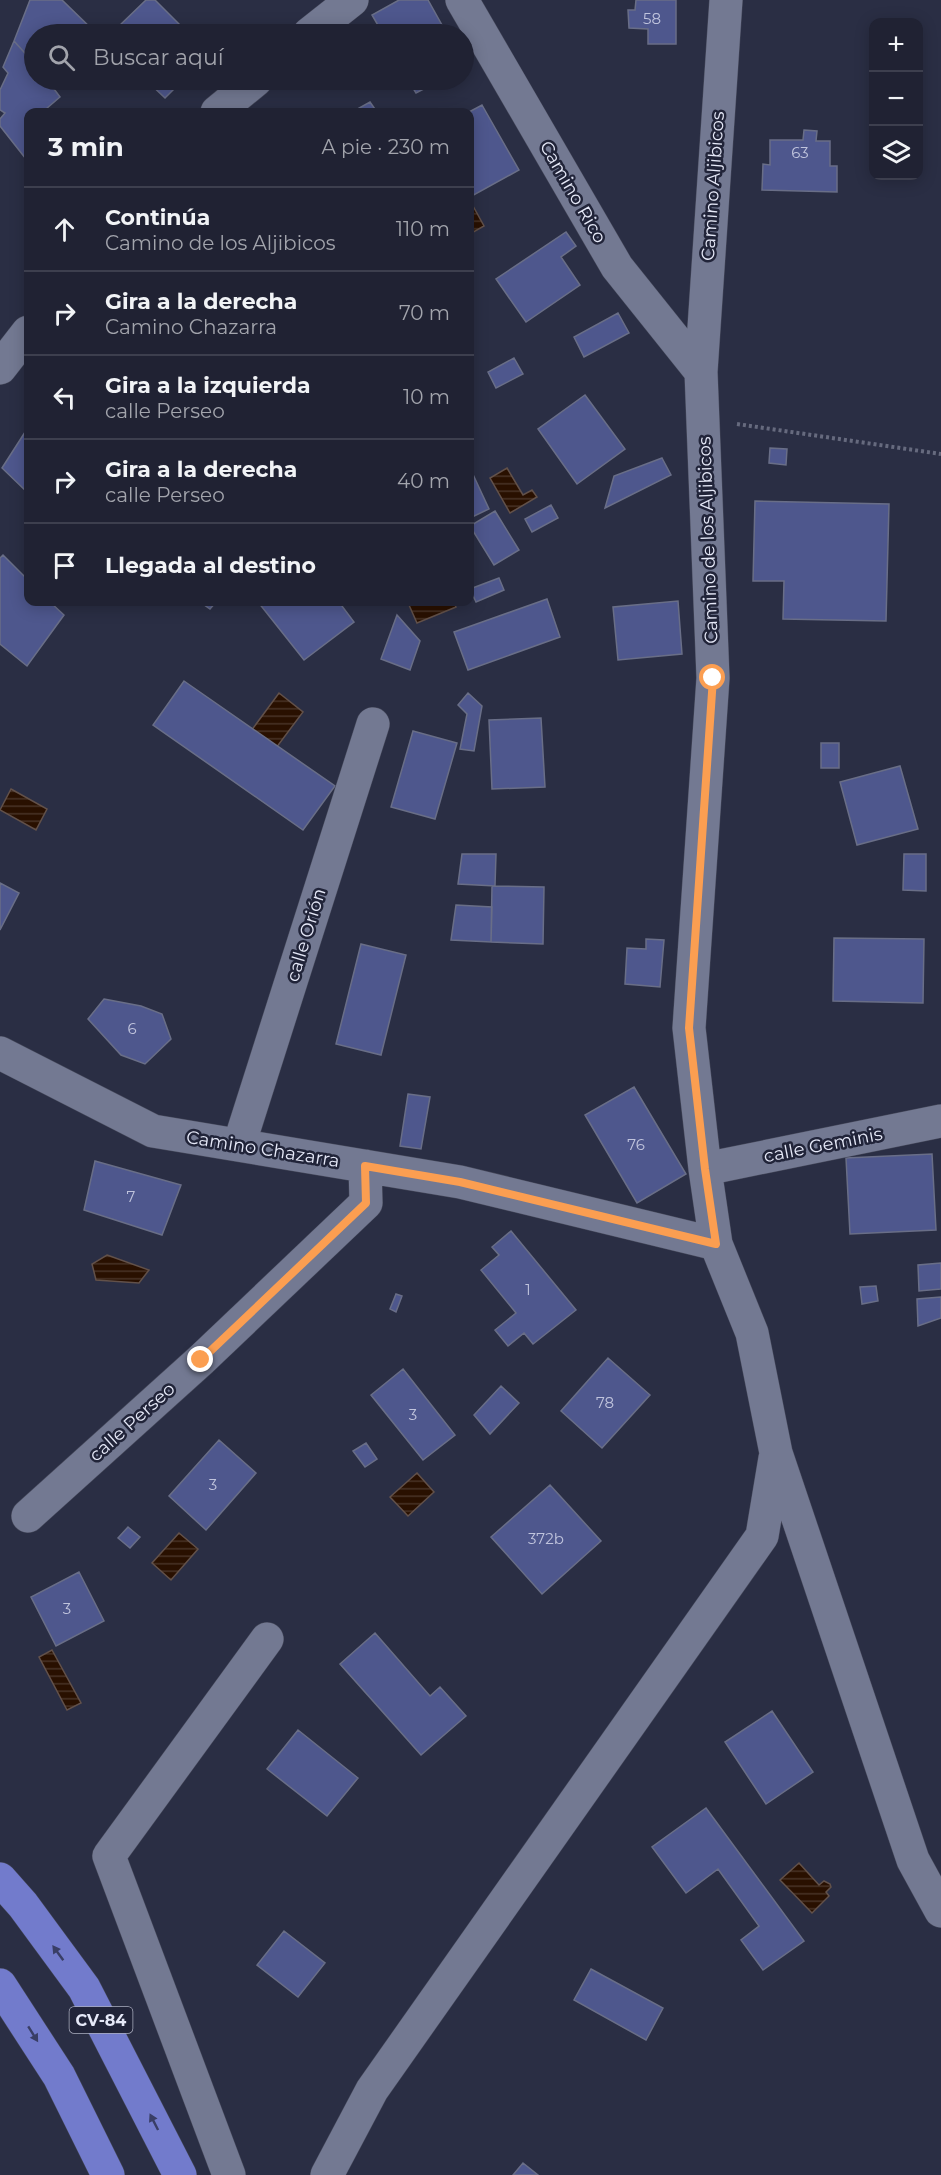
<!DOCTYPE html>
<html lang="es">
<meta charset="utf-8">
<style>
:root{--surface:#202233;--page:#2d2f3f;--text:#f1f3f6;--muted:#a2a4ac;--line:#3d3f4e}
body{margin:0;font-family:Montserrat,sans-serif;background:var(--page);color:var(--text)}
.controls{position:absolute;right:18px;top:18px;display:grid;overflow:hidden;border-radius:12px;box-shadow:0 3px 15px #0003}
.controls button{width:54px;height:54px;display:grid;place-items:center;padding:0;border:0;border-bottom:2px solid var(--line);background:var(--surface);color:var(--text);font:30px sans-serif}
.stop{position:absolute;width:18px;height:18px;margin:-14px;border:4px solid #fb9e51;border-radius:50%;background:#fff}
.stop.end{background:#fb9e51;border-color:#fff;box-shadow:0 2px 6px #0008}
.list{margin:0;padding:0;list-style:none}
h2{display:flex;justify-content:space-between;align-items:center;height:78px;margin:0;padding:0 24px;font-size:26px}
h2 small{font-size:20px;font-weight:400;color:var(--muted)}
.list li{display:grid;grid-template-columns:39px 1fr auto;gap:18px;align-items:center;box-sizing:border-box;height:84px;padding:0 24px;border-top:2px solid var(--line)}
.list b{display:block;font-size:22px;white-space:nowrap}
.list p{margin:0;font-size:20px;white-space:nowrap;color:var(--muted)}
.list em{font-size:20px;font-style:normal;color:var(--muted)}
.icon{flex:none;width:33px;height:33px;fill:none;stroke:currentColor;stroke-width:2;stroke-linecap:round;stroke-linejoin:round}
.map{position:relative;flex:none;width:941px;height:2175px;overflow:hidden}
.search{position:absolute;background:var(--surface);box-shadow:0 3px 15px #0003;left:24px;top:24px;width:450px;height:66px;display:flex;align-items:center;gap:15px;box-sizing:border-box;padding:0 21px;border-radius:33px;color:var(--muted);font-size:22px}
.panel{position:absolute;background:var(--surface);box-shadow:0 3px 15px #0003;left:24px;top:108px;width:450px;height:498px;border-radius:12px}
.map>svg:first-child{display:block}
.water{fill:url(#water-rules);stroke:#62514a;stroke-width:1.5}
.building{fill:#4e578d;stroke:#696e87;stroke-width:1.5}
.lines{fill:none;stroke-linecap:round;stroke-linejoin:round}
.minor-casing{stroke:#46495b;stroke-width:34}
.primary-casing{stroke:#46495b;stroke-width:34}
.path{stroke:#666a7e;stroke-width:4;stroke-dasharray:3 3;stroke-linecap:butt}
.minor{stroke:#737992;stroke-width:33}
.primary{stroke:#727bcc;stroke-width:33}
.oneway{fill:#393e65}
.route{stroke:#fb9e51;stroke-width:8}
.labels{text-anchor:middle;stroke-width:5;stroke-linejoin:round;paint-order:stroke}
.number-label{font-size:15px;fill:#c0c4dd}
.shield{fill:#212439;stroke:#abaebf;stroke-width:1.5}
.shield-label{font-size:16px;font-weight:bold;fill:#e6e9f8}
.street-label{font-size:18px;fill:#e6e9f8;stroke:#212439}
</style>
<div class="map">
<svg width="941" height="2175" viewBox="0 0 941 2175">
<defs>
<pattern id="water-rules" width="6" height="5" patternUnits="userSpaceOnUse" patternTransform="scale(1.5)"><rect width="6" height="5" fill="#291000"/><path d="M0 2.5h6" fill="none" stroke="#483326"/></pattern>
</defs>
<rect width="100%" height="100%" fill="#2a2e44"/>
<path class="water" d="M473,206L484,226L470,234V207Z
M507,468L523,495L532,490L537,497L510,513L490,478Z
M418,602H454L456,607L417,623L409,605Z
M279,693L303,712L273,752L248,735Z
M11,789L47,809L36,830L0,810Z
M107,1255L149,1270L139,1283L96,1280L92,1264Z
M417,1473L434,1492L408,1516L390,1497Z
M179,1533L198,1549L171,1580L152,1563Z
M52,1650L81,1703L67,1710L39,1657Z
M799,1863L819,1885L824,1881L830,1884L831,1887L826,1892L829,1896L812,1913L780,1880Z"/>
<path class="building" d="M30,0H62L97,34H34V63L14,41Z
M146,0H155L189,34H124L117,28Z
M399,0H428L447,34H383L372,15Z
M636,0H676V44H648V29L629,28L628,10H635Z
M14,41L34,63V80H50L48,81L60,97L46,109L49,112H28V158L26,159L0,126V119L5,113L0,110V90L8,73L3,67Z
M146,80H183L165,98Z
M408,80H441L416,93Z
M370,102L377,112H352Z
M482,105L519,170L470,197L469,112Z
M804,130L817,131L816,141H830V166H837V192L762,190L763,164L770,165V140H803Z
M566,232L576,246L561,257L580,285L526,322L496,279Z
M618,313L629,333L584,357L574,337Z
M514,358L523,374L496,388L488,372Z
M585,395L625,449L577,484L538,429Z
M27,429L28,430V493L2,468Z
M770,448L787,449L786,465L769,463Z
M662,458L671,475L605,508L614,476Z
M470,468L489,509L470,518Z
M755,501L889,504L886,621L783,619L784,581H753Z
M551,505L558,518L532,532L525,519Z
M495,511L519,550L494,565L470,526Z
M3,555L28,580V602H50L64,615L27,666L0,644V558Z
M499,578L504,590L476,602L470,589Z
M547,599L560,637L468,670L454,632Z
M678,601L682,654L618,660L613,607Z
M200,602H216L210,609Z
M258,602H339L354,622L304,660Z
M397,615L420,641L410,670L381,659Z
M184,681L335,786L303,830L153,725Z
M468,693L482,706L474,751L460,749L467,714L458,705Z
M541,718L545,787L492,789L489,720Z
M413,731L457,743L435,819L391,807Z
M821,743H839V768H821Z
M900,766L918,829L857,845L840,782Z
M462,854H496L495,886L458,884Z
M904,854H926V891L903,890Z
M0,883L19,893L0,930Z
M492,886L544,887L543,944L491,942Z
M456,905L492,907L491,942L451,940Z
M834,938L924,939L923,1003L833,1001Z
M646,939L664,940L660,987L625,984L627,948L646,949Z
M361,944L406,955L381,1055L336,1044Z
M104,999L141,1006L162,1014L171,1039L145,1064L121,1055L88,1019Z
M634,1087L686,1174L637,1203L585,1115Z
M408,1094L430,1097L421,1149L400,1146Z
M932,1154L936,1230L850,1234L846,1158Z
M95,1161L181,1185L162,1235L84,1210Z
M511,1231L576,1310L533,1344L524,1333L508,1346L495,1330L516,1313L481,1270L499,1255L492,1247Z
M941,1263V1289L919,1291L918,1265Z
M876,1286L878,1301L862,1304L860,1287Z
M396,1294L402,1296L396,1312L390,1309Z
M941,1297V1318L918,1326L917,1299Z
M608,1358L650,1395L602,1448L561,1411Z
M403,1369L455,1435L423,1460L371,1395Z
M501,1386L519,1403L490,1434L474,1415Z
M219,1440L256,1473L206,1530L169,1496Z
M366,1443L377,1459L365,1467L353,1451Z
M550,1485L601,1541L542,1594L491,1537Z
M128,1527L140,1537L130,1548L118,1538Z
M79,1572L104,1621L56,1646L31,1597Z
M375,1633L430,1696L440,1687L466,1716L421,1755L340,1664Z
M772,1711L813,1772L766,1804L725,1742Z
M298,1730L358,1778L327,1816L267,1769Z
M706,1808L804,1941L763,1970L741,1940L759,1926L718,1869L686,1893L652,1847Z
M284,1931L325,1963L298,1997L257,1965Z
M591,1969L663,2008L646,2040L574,2000Z
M523,2163L538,2175H513Z"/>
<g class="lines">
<g class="minor-casing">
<path id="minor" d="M462,0L617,267L701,372
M726,0L701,372L713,678L689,1028L705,1169L716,1244L752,1333L776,1453L913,1860L941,1911
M309,34L352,0
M217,112L256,80
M0,368L28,332
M0,1053L153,1131L460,1182L716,1244
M239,1145L373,724
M705,1169L941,1121
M28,1516L201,1360L366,1203L365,1166
M229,2175L109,1856L267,1639
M327,2175L372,2090L762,1536L775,1458"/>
</g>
<g class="primary-casing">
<path id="primary" d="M0,1879L23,1905L84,1988L180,2175
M0,1985L59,2076L108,2175"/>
</g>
<path class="path" d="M737,424L941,454"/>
<use href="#minor" class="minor"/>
<use href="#primary" class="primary"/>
</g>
<defs><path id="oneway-solid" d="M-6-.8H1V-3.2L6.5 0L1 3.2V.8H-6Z" transform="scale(1.5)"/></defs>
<g class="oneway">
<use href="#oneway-solid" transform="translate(58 1953) rotate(-126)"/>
<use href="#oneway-solid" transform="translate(33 2034) rotate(58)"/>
<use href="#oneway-solid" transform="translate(154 2122) rotate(-117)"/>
</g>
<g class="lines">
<path class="route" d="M201,1360L366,1203L365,1166L460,1182L716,1244L705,1169L689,1028L713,678"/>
</g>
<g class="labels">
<g class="number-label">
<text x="652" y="24">58</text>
<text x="800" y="158">63</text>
<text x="132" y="1034">6</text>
<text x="636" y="1150">76</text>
<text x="131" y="1202">7</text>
<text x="528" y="1295">1</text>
<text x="605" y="1408">78</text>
<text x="413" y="1420">3</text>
<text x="213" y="1490">3</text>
<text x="546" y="1544">372b</text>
<text x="67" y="1614">3</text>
</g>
<rect class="shield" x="69.5" y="2007" width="63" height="26" rx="4.5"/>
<g class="shield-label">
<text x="101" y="2026">CV-84</text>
</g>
<g class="street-label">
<text transform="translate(713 186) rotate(-86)" y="6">Camino Aljibicos</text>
<text transform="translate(573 192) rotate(60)" y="6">Camino Rico</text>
<text transform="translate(708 540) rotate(-92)" y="6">Camino de los Aljibicos</text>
<text transform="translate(306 935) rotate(-73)" y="6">calle Orión</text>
<text transform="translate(823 1145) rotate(-11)" y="6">calle Geminis</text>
<text transform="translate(263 1149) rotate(9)" y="6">Camino Chazarra</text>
<text transform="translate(132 1422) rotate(-42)" y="6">calle Perseo</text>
</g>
</g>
</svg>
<div class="controls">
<button>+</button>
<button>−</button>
<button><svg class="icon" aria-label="layers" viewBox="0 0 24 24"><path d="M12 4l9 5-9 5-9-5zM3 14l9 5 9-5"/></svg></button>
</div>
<div class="stop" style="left:713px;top:678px"></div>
<div class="stop end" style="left:201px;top:1360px"></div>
<div class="search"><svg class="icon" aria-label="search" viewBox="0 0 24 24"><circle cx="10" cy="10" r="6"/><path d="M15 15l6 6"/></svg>Buscar aquí</div>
<section class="panel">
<h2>3 min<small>A pie · 230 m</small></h2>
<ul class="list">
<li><svg class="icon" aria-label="ahead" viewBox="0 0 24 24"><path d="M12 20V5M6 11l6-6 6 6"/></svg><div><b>Continúa</b><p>Camino de los Aljibicos</p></div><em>110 m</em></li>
<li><svg class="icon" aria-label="right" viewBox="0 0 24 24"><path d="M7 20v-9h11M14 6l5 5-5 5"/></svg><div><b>Gira a la derecha</b><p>Camino Chazarra</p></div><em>70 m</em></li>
<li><svg class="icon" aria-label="left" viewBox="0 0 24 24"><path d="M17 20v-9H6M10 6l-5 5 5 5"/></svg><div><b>Gira a la izquierda</b><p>calle Perseo</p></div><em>10 m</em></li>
<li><svg class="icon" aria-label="right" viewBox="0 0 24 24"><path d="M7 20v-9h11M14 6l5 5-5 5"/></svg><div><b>Gira a la derecha</b><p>calle Perseo</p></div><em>40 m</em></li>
<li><svg class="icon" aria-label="arrive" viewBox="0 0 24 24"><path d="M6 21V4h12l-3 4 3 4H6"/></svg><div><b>Llegada al destino</b></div></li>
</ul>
</section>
</div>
